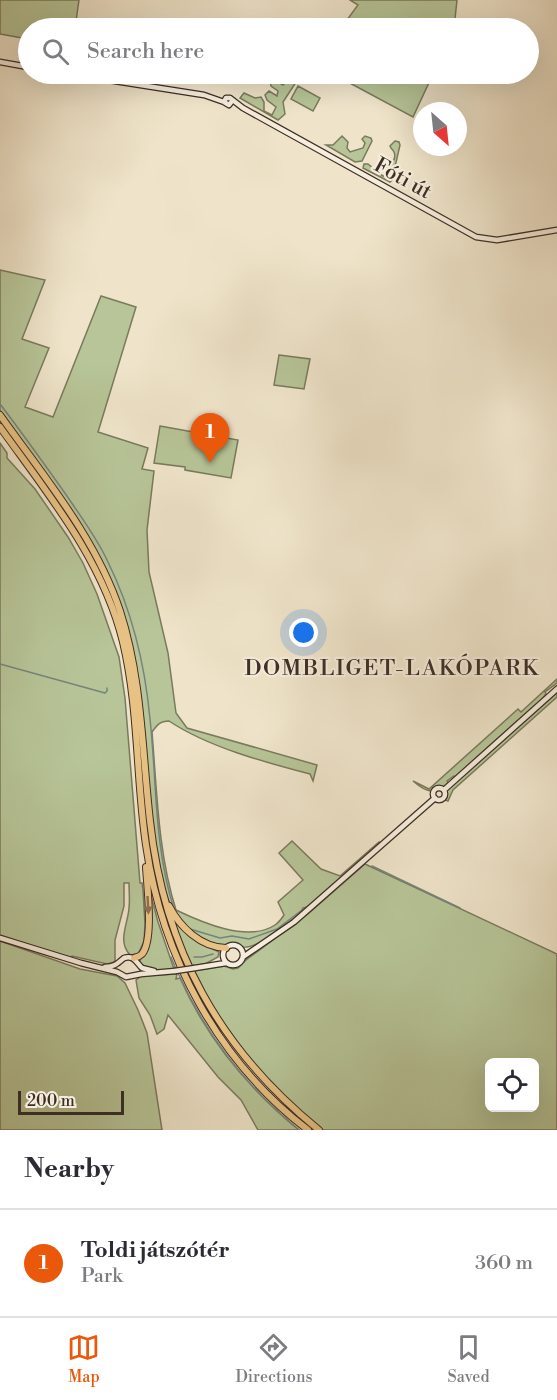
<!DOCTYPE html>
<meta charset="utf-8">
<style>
:root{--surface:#fff;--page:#f7f7f7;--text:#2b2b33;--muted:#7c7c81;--line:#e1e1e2;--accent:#ea580c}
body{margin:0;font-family:"Libre Bodoni",serif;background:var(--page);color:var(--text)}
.controls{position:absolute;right:18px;bottom:18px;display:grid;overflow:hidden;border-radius:9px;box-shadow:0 6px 24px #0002}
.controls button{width:54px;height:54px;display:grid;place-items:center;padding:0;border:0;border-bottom:2px solid var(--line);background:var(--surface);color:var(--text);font:30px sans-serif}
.compass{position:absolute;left:413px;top:102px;width:54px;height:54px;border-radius:50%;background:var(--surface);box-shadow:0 6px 24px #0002;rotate:153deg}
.scale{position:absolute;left:18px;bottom:15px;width:106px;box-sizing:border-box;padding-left:6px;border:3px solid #3e2e24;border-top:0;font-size:16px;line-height:21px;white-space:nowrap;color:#3e2e24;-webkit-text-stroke:4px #f5eddd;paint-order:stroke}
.you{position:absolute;left:304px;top:633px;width:21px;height:21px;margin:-15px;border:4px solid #fff;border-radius:50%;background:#1a73e8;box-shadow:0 0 0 9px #1a73e833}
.badge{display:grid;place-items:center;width:39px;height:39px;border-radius:50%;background:var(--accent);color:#fff;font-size:20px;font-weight:700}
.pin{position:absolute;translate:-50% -50px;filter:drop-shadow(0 2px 3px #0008)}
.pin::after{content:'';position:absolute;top:32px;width:21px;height:18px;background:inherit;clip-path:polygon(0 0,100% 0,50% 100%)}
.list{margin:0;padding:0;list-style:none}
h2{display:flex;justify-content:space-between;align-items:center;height:78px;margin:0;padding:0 24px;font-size:26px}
h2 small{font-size:20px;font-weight:400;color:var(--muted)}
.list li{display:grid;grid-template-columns:39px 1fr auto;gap:18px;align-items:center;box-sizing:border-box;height:108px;padding:0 24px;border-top:2px solid var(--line)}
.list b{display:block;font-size:22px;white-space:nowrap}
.list p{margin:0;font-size:20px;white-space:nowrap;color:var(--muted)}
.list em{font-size:20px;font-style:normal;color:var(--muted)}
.icon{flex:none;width:33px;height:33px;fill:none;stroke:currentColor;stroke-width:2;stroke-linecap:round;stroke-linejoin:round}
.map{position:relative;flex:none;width:557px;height:1130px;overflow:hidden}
.search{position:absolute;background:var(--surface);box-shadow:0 6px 24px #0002;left:18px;right:18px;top:18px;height:66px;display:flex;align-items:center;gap:15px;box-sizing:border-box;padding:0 21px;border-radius:33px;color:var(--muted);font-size:22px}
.sheet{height:186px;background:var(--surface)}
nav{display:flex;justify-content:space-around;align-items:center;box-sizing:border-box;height:84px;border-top:2px solid var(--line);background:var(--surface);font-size:16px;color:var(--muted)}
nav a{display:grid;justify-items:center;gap:3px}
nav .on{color:var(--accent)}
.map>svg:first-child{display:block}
.green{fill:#b7c598;stroke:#7a7a5e;stroke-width:1.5;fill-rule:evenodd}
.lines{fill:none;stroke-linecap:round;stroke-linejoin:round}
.stream{stroke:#75847d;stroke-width:1.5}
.secondary-casing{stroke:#3e2e24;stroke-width:7}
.highway-casing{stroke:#3e2e24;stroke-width:8}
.secondary{stroke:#f5eddd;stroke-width:4.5}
.highway{stroke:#e8c285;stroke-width:6}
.secondary-bridge-casing{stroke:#3e2e24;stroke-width:7;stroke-linecap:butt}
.secondary-bridge{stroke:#f5eddd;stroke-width:4.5}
.oneway{fill:#8a7150}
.labels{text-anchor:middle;stroke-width:4.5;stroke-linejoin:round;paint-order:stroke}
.street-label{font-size:21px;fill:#3e2e24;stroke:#f5eddd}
.neighbourhood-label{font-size:22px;letter-spacing:1.5px;fill:#3e2e24;stroke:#f5eddd}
</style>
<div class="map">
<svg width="557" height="1130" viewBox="0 0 557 1130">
<rect width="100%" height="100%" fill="#efe4ca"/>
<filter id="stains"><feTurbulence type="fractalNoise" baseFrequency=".00333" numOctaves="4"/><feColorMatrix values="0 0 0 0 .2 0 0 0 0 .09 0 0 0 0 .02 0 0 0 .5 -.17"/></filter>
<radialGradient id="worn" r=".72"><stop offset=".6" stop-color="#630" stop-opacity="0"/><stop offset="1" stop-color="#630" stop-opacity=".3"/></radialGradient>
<path class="green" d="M0,0H79L75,28H28V39L0,34Z
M350,0H457L454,28H341L358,5Z
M292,74H304L305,76H300L283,102L285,114L278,120L240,98L244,93L255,98L261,97L264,102V111L272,115L276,107L267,100L265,95L269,91L277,96L278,91L271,86L270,81L273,79L283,85Z
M333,74H433L413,117Z
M298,86L320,98L313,111L291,99Z
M342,136L348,142L347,148L350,152L363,148L365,143L362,139L365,136L371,138L372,141L362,161L355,162L326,145H333Z
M395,141L399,142L400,145L392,180L390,182L363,168L364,164H368L383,176L387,174L386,168C391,165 397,159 394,152C393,150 391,149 390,146Z
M0,270L45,280L22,339L49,348L25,407L53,417L101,296L136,307L98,432L148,448L142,469L154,471L147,530L149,572L168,653L176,713L187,728L317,765L313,781L310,774C264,762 208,747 169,721C160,721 157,725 152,732C157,792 158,853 176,910C201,922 248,943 275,925C278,923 282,918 284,915L278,902L303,880L279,853L292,841L321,869L340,876L379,842L380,844L308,907L303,908C299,920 256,949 243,947C239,946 237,944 234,943L223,946L215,945L188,930L173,910L163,888L152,824L138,681L108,577L31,453L0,410Z
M279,355L310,359L304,389L274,385Z
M160,426L238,440L231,478L185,470V467L154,463Z
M0,443L7,453V458L35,489L68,537L83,563L97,594L119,657L125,698L140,883H142L143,890L145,924L144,941L138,954L130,955C117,941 128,924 129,908C130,900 129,892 129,883H124V906L115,940V962L107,964L72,956L69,958L0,935Z
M557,679V683L545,692L546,694L542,699L455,777L454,776L447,781L448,783C434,795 427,793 413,781L429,789L518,709L521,712Z
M557,691V697L453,790L448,801L442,799L443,793Z
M365,864L557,954V1130H321L261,1075L227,1032L193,971L224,966L233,969L238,968L246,960L309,913ZM490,1062H534V1108H490Z
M149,888L158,922L174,969C161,970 148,973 139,962L146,950Z
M170,915C183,934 198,943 219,952L218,957L205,964L191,966Z
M0,941L80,969L117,976L125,983L138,1010L147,1033L162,1130H0Z
M177,974L176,979L180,978C206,1037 249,1089 299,1130H258L241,1100L218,1077L168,1015L164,1029L157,1034L150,1015L139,998L136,980L141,976Z"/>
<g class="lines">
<path class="stream" d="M0,404C23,434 45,465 67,496C81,517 97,538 108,562C132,611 145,665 150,719C157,783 154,847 174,909
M0,664L105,693L107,691V688
M372,866L460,908
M190,929L220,938L232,936L249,939L277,929L302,910
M171,957L176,969
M194,957H202L213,954
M178,973C206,1034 247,1088 299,1130"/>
<g class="secondary-casing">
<path id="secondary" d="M0,62L28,67
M70,74L204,95L224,102
M232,101L229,105L224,102L226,98H230L243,108L476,237L497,240L557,230
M433 794a6 6 0 1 1 12 0a6 6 0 1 1-12 0Z
M444,790L557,689
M0,938L81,963L117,972L126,977L141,974L175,971
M223 955a10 10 0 1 1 20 0a10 10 0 1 1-20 0Z
M243,957L294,922L435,798
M105,967C114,967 117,964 124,958C134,955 136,962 142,968L154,971
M195,968L226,963"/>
</g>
<g class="highway-casing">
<path id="highway" d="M0,415C44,477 96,538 120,611C142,679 142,751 150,821C164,949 219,1049 319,1130
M0,427C48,494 103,560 123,642C139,709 136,778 146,845C162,957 218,1061 308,1130
M169,906C180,927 200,947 226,948
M134,958C137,957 139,957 142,954C154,940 147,886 146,867"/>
</g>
<use href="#secondary" class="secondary"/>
<use href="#highway" class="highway"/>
<g class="secondary-bridge-casing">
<path id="secondary-bridge" d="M175,971L195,968"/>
</g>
<use href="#secondary-bridge" class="secondary-bridge"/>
</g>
<defs><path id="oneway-solid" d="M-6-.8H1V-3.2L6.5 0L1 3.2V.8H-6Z" transform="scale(1.5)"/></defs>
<use class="oneway" href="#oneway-solid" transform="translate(148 905) rotate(87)"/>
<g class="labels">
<g class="street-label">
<text transform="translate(403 178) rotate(29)" y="7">Fóti út</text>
</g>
<g class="neighbourhood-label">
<text x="392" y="675">DOMBLIGET-LAKÓPARK</text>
</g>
</g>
<rect width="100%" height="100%" filter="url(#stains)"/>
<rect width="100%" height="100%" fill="url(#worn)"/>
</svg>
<div class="controls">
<button><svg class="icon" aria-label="locate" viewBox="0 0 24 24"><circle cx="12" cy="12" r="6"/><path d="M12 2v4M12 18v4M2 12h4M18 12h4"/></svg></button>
</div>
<svg class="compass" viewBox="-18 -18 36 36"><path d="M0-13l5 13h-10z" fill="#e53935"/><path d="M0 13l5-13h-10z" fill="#7c7c81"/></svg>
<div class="scale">200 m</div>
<div class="you"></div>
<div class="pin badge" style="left:210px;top:463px">1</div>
<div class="search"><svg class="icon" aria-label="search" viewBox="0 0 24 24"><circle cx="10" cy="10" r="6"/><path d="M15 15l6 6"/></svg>Search here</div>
</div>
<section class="sheet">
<h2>Nearby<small></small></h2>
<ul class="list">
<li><span class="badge">1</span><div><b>Toldi játszótér</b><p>Park</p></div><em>360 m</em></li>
</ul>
</section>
<nav>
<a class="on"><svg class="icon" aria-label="map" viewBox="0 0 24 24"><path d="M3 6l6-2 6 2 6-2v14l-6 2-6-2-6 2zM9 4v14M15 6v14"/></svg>Map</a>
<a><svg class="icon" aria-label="directions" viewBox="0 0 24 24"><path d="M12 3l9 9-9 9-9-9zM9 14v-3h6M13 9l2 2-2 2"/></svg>Directions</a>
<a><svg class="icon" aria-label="saved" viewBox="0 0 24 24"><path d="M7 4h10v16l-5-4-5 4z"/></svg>Saved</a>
</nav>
